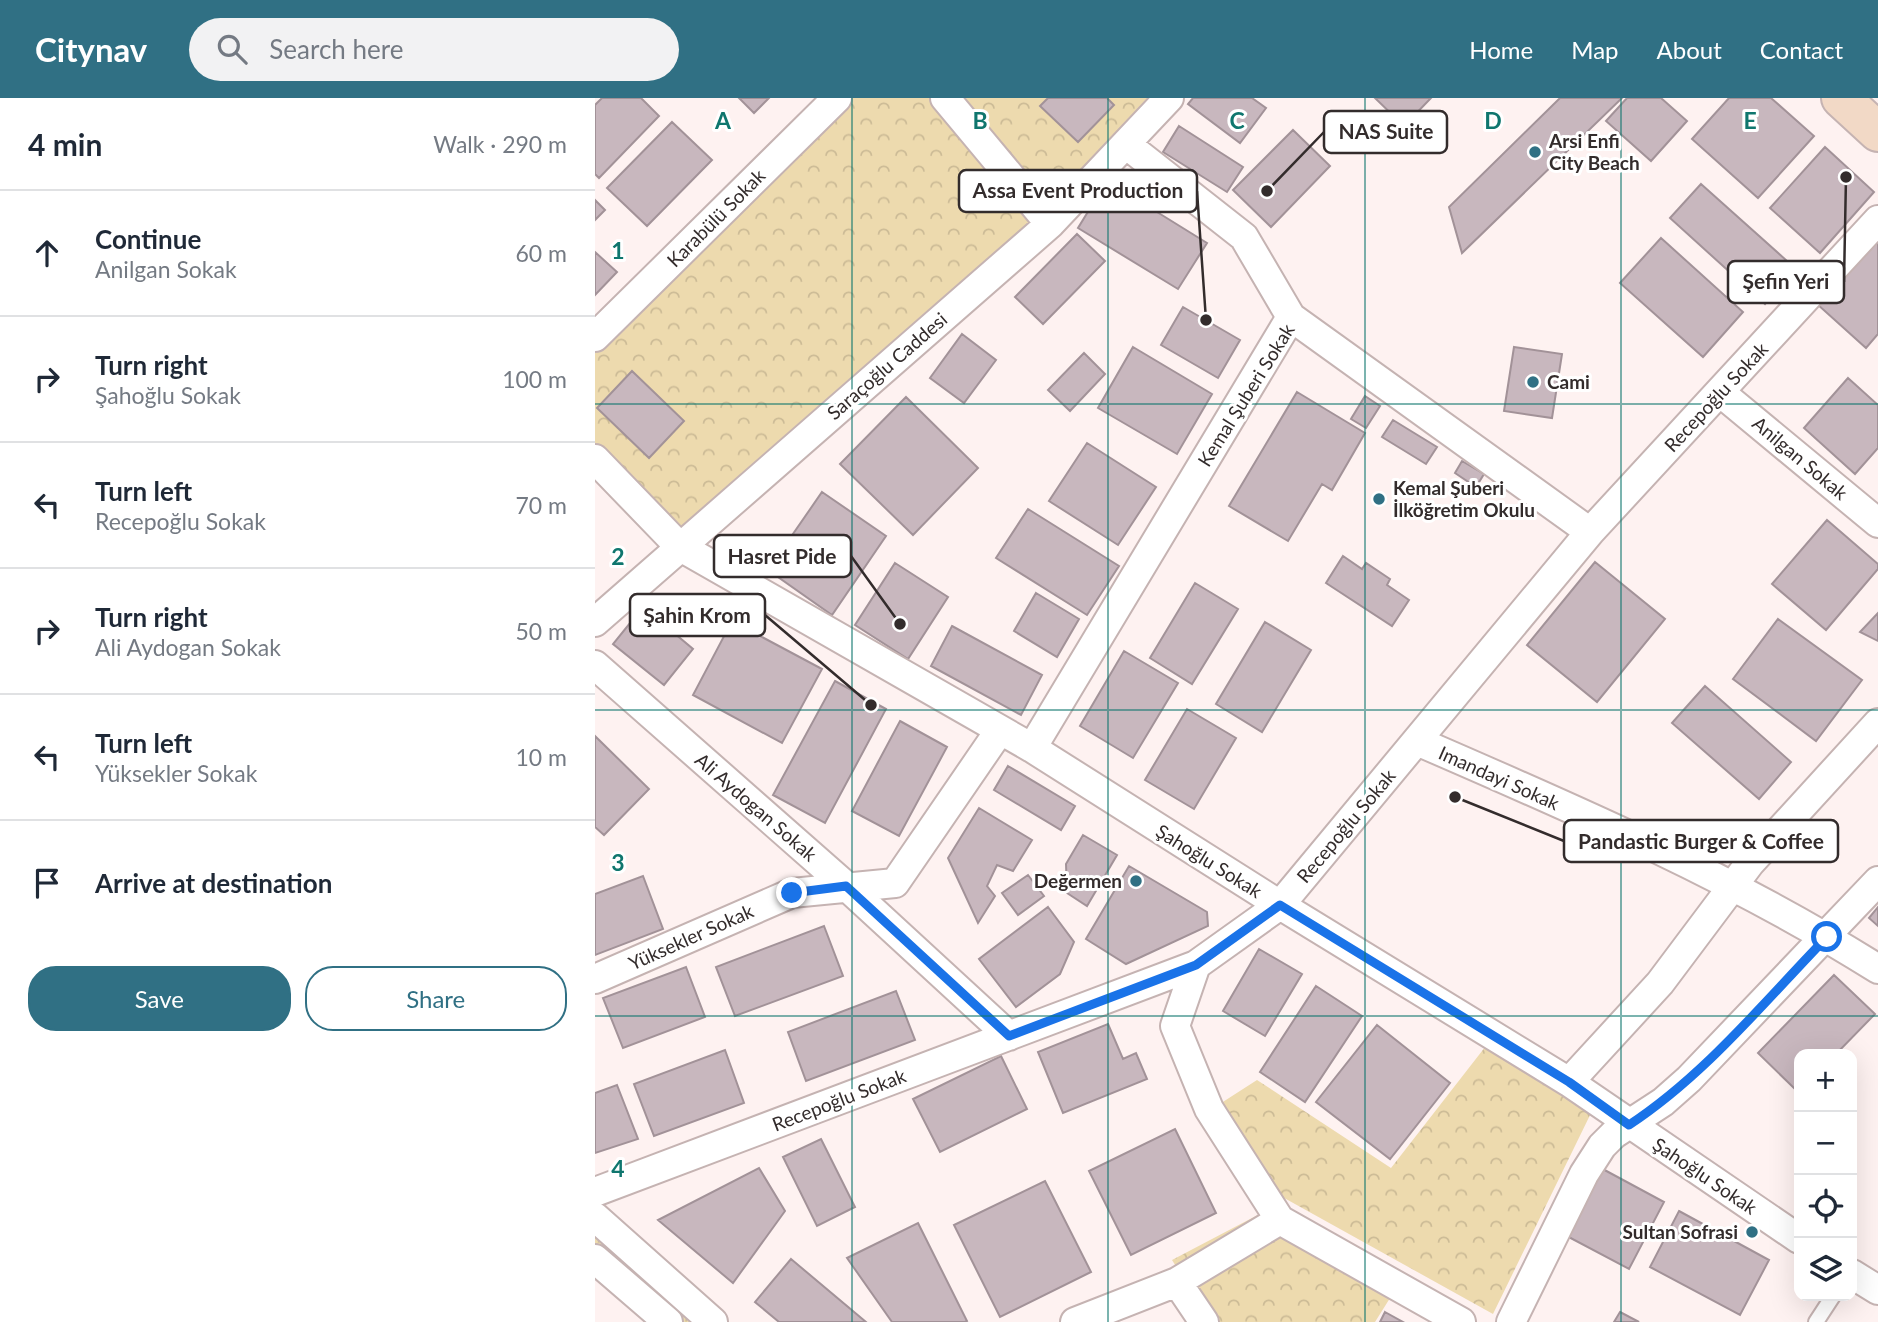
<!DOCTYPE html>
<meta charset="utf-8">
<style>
:root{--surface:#fff;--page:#f2f2f3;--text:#1f2937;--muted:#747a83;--line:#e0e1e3;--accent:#307084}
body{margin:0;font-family:Lato,sans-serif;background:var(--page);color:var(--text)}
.controls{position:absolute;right:21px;bottom:21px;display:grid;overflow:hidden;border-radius:14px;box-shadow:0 7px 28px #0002}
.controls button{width:63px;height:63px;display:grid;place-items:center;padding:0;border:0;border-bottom:2px solid var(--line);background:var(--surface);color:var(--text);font:35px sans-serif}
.stop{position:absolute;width:21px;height:21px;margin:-16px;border:5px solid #1a73e8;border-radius:50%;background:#fff}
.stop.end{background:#1a73e8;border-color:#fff;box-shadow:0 2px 7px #0008}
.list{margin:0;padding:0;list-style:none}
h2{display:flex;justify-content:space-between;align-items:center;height:91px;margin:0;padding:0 28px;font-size:30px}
h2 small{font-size:23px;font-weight:400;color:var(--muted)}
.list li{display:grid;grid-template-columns:46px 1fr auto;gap:21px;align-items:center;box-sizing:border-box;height:126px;padding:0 28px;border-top:2px solid var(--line)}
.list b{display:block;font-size:26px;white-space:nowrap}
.list p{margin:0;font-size:23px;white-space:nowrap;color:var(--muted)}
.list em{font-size:23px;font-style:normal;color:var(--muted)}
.actions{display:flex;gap:14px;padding:21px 28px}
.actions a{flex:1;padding:16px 0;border:2px solid var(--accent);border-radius:28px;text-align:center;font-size:24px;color:var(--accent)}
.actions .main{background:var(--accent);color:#fff}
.icon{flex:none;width:38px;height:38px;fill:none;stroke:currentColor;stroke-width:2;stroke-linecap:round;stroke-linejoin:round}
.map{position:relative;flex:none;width:1283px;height:1224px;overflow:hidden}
header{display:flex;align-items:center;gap:42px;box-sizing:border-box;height:98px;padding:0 35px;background:var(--accent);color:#fff}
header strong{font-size:33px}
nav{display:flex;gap:38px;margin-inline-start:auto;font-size:24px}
.search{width:490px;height:63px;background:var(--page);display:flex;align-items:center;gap:18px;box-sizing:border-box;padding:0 24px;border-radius:38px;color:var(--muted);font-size:26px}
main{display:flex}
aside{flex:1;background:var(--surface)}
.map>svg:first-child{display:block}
.park{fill:url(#park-crowns)}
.building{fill:#c8b7be;stroke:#a29298;stroke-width:2}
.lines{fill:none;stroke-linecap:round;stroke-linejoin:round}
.lane-casing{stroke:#c5b3b2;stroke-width:18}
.street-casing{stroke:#c5b3b2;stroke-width:32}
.secondary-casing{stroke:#c5b3b2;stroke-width:42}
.lane{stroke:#fff;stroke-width:14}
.street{stroke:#fff;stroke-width:28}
.secondary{stroke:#f2d9c6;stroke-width:38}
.route{stroke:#1a73e8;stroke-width:9}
.grid{fill:none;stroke:#0f766e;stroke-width:2;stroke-opacity:0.55}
.poi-dot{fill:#307084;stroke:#fff;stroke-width:2.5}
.labels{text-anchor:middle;stroke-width:6;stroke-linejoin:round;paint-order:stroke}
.poi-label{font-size:19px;font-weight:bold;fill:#332c2c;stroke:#fff;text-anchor:start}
.street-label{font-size:19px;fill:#332c2c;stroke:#fff}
.grid-label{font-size:23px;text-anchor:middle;font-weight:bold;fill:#0f766e;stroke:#fff;stroke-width:6;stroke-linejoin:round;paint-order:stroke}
.leader{fill:none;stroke:#332c2c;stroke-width:2.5}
.callout-dot{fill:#332c2c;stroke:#fff;stroke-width:2.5}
.callout{fill:#fff;stroke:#332c2c;stroke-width:2.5}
.callout-label{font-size:21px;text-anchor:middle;font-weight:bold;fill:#332c2c}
</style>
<header>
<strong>Citynav</strong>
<div class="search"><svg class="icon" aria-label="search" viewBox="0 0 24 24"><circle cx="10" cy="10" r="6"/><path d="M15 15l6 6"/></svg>Search here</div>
<nav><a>Home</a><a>Map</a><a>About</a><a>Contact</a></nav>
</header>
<main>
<aside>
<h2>4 min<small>Walk · 290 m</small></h2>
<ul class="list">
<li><svg class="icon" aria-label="ahead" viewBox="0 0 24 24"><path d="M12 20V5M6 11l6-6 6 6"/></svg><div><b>Continue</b><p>Anilgan Sokak</p></div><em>60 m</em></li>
<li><svg class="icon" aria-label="right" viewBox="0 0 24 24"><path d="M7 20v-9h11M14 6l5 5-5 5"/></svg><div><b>Turn right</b><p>Şahoğlu Sokak</p></div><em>100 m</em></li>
<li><svg class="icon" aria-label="left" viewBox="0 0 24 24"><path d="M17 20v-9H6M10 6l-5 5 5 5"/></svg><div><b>Turn left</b><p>Recepoğlu Sokak</p></div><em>70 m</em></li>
<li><svg class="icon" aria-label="right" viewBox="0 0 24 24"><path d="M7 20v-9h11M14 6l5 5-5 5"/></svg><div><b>Turn right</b><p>Ali Aydogan Sokak</p></div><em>50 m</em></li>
<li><svg class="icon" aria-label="left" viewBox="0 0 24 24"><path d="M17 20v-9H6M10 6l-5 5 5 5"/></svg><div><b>Turn left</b><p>Yüksekler Sokak</p></div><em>10 m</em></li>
<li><svg class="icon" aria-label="arrive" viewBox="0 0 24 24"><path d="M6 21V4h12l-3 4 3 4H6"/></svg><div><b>Arrive at destination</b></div></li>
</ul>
<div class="actions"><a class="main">Save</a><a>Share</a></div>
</aside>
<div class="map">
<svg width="1283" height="1224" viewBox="0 0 1283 1224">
<defs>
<pattern id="park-crowns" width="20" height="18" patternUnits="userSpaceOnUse" patternTransform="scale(1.75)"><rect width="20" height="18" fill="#eddaae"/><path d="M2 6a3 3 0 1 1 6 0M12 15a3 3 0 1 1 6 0" fill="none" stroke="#ccbb96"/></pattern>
</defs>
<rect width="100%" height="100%" fill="#fef2f1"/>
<path class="park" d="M253,0H342L447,126L84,441L0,354V247Z
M356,0H572L455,119Z
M894,944L998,1011L898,1216L682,1096L620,1009L662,982L796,1070Z
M678,1109L807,1181L780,1224H616L577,1162Z
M0,1132L102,1224H88L0,1147Z"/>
<path class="building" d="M7,0H46L64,18L4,80L0,76V7Z
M144,0H174L159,15Z
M453,0H512L519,7L483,44L445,8Z
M598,0H657L671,10L645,45L593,6Z
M780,0H836L809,28Z
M965,0H1027L867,155L854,109Z
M1032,0H1066L1092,23L1056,63L1011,23Z
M1134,0H1176L1219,38L1163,100L1097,41Z
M77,24L117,62L52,128L12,90Z
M584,28L648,69L632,94L568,54Z
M698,32L735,68L676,129L638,92Z
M1230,49L1279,94L1225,155L1175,110Z
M512,83L612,145L583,191L483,130Z
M1106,86L1201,171L1170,206L1075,120Z
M0,102L10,112L0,122Z
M482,136L510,163L448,226L420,199Z
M1283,138V236L1271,250L1222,206Z
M1066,140L1148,214L1108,259L1025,185Z
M0,154L22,174L0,197Z
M588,209L645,242L623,280L566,247Z
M367,236L401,262L369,305L335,280Z
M538,249L617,296L582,356L503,310Z
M919,249L967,256L957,320L909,313Z
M489,255L510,276L475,313L453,292Z
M37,273L89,323L54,360L2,310Z
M1253,280L1283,307V350L1260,376L1209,330Z
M702,294L770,335L737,392L727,386L693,443L634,408Z
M770,298L785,308L771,330L756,321Z
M311,299L383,370L318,437L245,366Z
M798,322L842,349L831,366L787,339Z
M492,345L561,389L523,447L454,403Z
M867,363L889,376L881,389L860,375Z
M227,394L291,438L237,517L173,472Z
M433,411L524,468L492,517L401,460Z
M1232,422L1283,466V471L1231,532L1177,486Z
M748,458L767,471L771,465L795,481L792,487L814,502L797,528L731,485Z
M1000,464L1070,521L1002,604L932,547Z
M300,465L353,499L313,561L260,527Z
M600,485L643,511L597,586L555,560Z
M441,495L484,521L462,559L419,533Z
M48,509L98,551L69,587L18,546Z
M1283,515V543L1265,534Z
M1183,521L1267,582L1221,643L1138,581Z
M137,523L227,571L187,645L98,597Z
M670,524L716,552L667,634L621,606Z
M357,528L447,577L426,617L336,568Z
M529,553L583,585L538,660L485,628Z
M240,583L291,611L230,725L178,697Z
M1110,588L1196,664L1164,701L1077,625Z
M592,611L641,640L599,711L550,682Z
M305,623L352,649L304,738L257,713Z
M0,638L54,691L9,737L0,729Z
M413,668L480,708L466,732L399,692Z
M384,710L437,742L418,773L402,767L392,788L400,798L383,825L353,760Z
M488,737L522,757L492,808L472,795L471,766Z
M534,768L612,814L613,828L531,866L491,841Z
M433,777L449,798L423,817L407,795Z
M48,778L68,831L0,857V796Z
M453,809L479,844L465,876L421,909L384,861Z
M1283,809V828L1274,820Z
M229,828L248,878L140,918L121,869Z
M664,851L707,876L670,938L628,913Z
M91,869L110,919L28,950L8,900Z
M1239,877L1280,916L1241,956H1204V995L1163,955Z
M721,888L767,918L710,1004L665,974Z
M301,893L320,942L211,983L193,934Z
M513,926L528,961L541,955L552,981L468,1015L443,954Z
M782,927L855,985L795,1061L721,1004Z
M130,952L149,1005L59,1038L39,986Z
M406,958L432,1011L345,1054L318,1001Z
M22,987L43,1041L0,1055V995Z
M580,1031L621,1115L536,1157L494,1073Z
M226,1041L260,1109L222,1128L188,1059Z
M1004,1069L1069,1104L1034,1171L968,1136Z
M164,1070L190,1113L138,1185L63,1122Z
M450,1083L496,1174L405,1219L359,1127Z
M1084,1113L1174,1162L1145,1217L1055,1169Z
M323,1125L372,1223L370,1224H297L252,1160Z
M196,1161L271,1224H184L160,1204Z
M790,1214L808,1224H785Z
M1025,1214L1044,1224H1019Z"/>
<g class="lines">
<g class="lane-casing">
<path id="lane" d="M1221,1224L1238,1198"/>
</g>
<g class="street-casing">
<path id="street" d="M350,0L455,126
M532,47L649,139L696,219
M0,239L242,0
M1126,295L1283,425
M0,361L84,448L437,650L685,807L974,984L1204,1141
M0,524L455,126L574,0
M0,567L251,788L414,938
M822,643C979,711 1139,780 1283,871
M437,650L696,219L995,434
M601,867L580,928L614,1011L685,1122L866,1224
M0,881L197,795L300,785L405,632
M974,984L1065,885L1155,765L1283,625
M0,1094L601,867L685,807L995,434L1283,122
M0,1119L118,1224
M0,1161L73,1224
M1257,1176L1283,1192
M582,1184L609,1224
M480,1224L582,1184L685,1122
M916,1224L989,1076L1007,1048L1019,1036L1068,1004L1094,981L1283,783"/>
</g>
<g class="secondary-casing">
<path id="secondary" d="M1246,0L1283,34"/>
</g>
<use href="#lane" class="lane"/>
<use href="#street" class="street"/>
<use href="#secondary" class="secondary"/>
</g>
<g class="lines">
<path class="route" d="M197,795L251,788L414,938L601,867L685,807L974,984L1034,1027C1110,977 1169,904 1232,839"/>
</g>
<path class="grid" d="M257,0V1224M513,0V1224M770,0V1224M1026,0V1224M0,306H1283M0,612H1283M0,918H1283"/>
<g class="poi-dot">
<circle cx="940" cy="54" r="7"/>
<circle cx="938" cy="284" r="7"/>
<circle cx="784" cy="401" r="7"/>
<circle cx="541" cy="783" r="7"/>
<circle cx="1157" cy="1134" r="7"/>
</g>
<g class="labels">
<g class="poi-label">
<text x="954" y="50">Arsi Enfi<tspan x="954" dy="22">City Beach</tspan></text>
<text x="952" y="291">Cami</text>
<text x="798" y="397">Kemal Şuberi<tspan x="798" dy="22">İlköğretim Okulu</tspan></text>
<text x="527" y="790" text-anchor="end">Değermen</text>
<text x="1143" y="1141" text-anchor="end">Sultan Sofrasi</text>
</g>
<g class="street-label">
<text transform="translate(121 120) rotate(-45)" y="7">Karabülü Sokak</text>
<text transform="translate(292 268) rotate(-41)" y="7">Saraçoğlu Caddesi</text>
<text transform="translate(651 297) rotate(-58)" y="7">Kemal Şuberi Sokak</text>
<text transform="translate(1121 299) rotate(-47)" y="7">Recepoğlu Sokak</text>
<text transform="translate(1205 360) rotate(40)" y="7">Anilgan Sokak</text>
<text transform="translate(904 680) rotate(24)" y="7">Imandayi Sokak</text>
<text transform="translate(161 709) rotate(41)" y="7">Ali Aydogan Sokak</text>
<text transform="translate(751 728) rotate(-50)" y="7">Recepoğlu Sokak</text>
<text transform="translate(614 763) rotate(32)" y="7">Şahoğlu Sokak</text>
<text transform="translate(96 839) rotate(-24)" y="7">Yüksekler Sokak</text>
<text transform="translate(244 1002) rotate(-21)" y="7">Recepoğlu Sokak</text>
<text transform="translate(1110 1078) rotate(34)" y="7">Şahoğlu Sokak</text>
</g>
</g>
<g class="grid-label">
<text x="128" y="31">A</text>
<text x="385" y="31">B</text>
<text x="642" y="31">C</text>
<text x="898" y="31">D</text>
<text x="1155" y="31">E</text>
<text x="23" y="161">1</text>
<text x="23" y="467">2</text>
<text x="23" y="773">3</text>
<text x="23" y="1079">4</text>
</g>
<path class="leader" d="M672 93L729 34M611 222L602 93M1251 79L1249 184M305 526L256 458M276 607L170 517M860 699L969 743"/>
<g class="callout-dot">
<circle cx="672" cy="93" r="7"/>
<circle cx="611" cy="222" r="7"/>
<circle cx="1251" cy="79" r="7"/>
<circle cx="305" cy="526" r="7"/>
<circle cx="276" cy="607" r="7"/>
<circle cx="860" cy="699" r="7"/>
</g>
<g class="callout">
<rect x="729" y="13" width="123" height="42" rx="7"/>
<rect x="364" y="72" width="238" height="42" rx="7"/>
<rect x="1133" y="163" width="116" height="42" rx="7"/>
<rect x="119" y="437" width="137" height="42" rx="7"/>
<rect x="35" y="496" width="135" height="42" rx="7"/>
<rect x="969" y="722" width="274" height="42" rx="7"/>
</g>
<g class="callout-label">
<text x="791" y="41">NAS Suite</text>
<text x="483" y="100">Assa Event Production</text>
<text x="1191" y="191">Şefin Yeri</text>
<text x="187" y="466">Hasret Pide</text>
<text x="102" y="525">Şahin Krom</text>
<text x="1106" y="751">Pandastic Burger &amp; Coffee</text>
</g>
</svg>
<div class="controls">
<button>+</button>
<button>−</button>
<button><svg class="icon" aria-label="locate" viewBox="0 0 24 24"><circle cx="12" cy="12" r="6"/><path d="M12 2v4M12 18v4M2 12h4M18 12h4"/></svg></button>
<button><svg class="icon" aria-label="layers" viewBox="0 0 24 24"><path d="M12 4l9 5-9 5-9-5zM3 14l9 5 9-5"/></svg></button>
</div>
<div class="stop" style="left:1232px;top:839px"></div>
<div class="stop end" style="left:197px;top:795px"></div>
</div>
</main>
